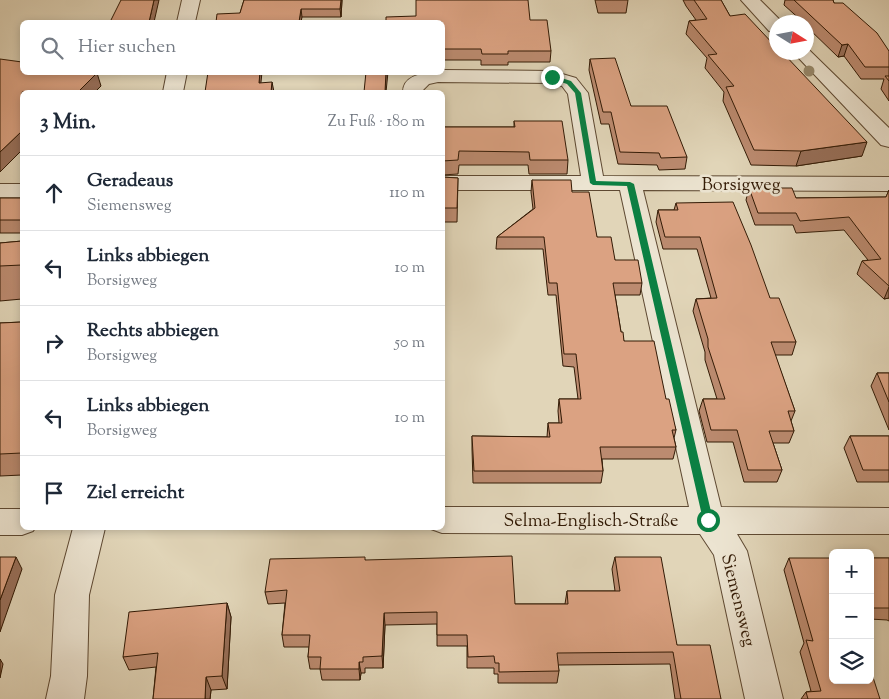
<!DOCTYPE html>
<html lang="de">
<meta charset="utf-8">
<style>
:root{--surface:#fff;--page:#f6f6f7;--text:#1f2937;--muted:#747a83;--line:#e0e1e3}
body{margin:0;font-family:"Sorts Mill Goudy",serif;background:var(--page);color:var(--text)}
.controls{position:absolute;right:15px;bottom:15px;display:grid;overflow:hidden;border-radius:8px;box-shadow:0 2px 8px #0003}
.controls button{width:45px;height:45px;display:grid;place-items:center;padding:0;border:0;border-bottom:1px solid var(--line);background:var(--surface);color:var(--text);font:25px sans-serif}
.compass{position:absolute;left:769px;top:15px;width:45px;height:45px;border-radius:50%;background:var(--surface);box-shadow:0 2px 8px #0003;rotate:101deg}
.stop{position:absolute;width:15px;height:15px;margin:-11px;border:4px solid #0b8043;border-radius:50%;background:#fff}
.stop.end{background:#0b8043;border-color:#fff;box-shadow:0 1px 5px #0008}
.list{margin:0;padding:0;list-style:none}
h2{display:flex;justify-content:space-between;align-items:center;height:65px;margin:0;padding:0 20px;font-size:21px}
h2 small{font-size:16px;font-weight:400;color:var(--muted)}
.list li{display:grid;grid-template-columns:32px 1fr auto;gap:15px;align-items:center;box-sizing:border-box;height:75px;padding:0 20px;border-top:1px solid var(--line)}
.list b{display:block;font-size:19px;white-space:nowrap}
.list p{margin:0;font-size:16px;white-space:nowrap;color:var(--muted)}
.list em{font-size:16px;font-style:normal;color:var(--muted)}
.icon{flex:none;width:28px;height:28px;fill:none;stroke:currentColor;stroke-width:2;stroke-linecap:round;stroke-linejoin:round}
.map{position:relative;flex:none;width:889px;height:699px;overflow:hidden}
.search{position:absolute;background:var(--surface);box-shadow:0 2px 8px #0003;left:20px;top:20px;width:425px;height:55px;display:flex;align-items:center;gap:12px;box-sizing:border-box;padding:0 18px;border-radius:8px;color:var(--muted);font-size:19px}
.panel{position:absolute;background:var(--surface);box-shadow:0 2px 8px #0003;left:20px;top:90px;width:425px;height:440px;border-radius:8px}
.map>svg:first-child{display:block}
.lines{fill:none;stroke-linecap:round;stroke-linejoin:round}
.minor-casing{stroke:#5e4932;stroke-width:2}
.minor{fill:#ece4d1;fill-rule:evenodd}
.tree{fill:#97896c}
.wall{fill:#bc8b70;stroke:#321a05}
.shaded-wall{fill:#99715b;stroke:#321a05}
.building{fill:#dba282;stroke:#321a05}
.route{fill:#0b8043}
.labels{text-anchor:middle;stroke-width:5;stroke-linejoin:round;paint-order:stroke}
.street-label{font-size:18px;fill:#321a05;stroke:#ece4d1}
</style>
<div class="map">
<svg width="889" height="699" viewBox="0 0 889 699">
<rect width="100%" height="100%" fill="#e1d5b8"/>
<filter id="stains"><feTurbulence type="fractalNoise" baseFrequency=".004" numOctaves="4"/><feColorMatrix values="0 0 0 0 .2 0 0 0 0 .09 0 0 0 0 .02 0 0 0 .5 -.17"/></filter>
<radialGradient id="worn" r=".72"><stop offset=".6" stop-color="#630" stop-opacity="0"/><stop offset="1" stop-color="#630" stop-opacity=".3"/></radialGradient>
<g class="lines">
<g class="minor-casing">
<path id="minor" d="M182,0H200L195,22H177Z
M741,0H760L782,22H776V32L769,31Z
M806,47L889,128V147L881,145L793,52H806Z
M442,70L552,71L576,78L588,93L603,176L889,177V191L643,190L721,507L889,508V534H737L747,551L783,699H745L714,555L700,534L442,533L431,529L430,528H442V507H689L620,190H442V176H581L568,94L562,86L551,83L438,82L429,84L423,90V92H403C403,73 429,72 442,72Z
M167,72H187L183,92H163Z
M0,184H22V198H0Z
M0,509H22V528H35L33,531L22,535H0Z
M73,528H105L89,595L87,676L84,699H46L51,676L55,595Z"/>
</g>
<use href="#minor" class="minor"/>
</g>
<circle class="tree" cx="809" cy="71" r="5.5"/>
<path class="wall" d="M244,0H342L341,17H302L240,13Z
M595,0H628L626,13H598Z
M683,0H721L730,16L862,156L796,166L751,165L723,101L724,92L705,68L707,58L686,34L689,21L696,20L686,6Z
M785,0H833L834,3L889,51V101L881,89L884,79H861L844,56L838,57L806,26V22H803L784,5Z
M530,20L551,51L550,62H508V65H481V60H442V22Z
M590,59L631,106L687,157L685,169L659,170L657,165L618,164L609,124H601L589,70Z
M514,121L568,160L567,174H529L528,165H459L458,174L442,175V127H514Z
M442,177L458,178L457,222H442Z
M532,180L572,192L597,237L615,260L642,283L640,295H615L621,332L624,341L666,399L676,430L674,438L676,447L673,459H602L603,471L601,483H473L472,449V436L547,437L548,423H559L558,411L559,399H578L574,367L563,366L556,295H548L543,249H496L497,237L533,209L531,192Z
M749,188L796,198L886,197L889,190V298L884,299L857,274L862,261L868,260L844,230L796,233L793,225H755L746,200Z
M0,198H22V233H0Z
M676,203L770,298L796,342L792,355H775L795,411L791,421L794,431L789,443H773L782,470L777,482H744L733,442H707L699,411L703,399H717L705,360V352L693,311L696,299L711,298L697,249H663L656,222L658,210H674Z
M22,241V299L0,301V243Z
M22,322V475L0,476V323Z
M877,373H889V430L871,386Z
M850,436H889V482H857L844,448Z
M615,557L677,645L721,699H675L670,664L558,665L559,671L557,683H498V674H494V668H467V646H437V624L385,625L383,668H365V673H361L360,680H322L320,669H310L308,657L309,647H284L282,635L285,603L268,604L265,592L365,560L515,604H565L567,591H615L612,569Z
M789,558L880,699H801L806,692L811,691L800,652L804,643L784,570Z
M870,558H889V621L887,620L870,619Z
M227,603L231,617L227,689L211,690L210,699H153L156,667L129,670L123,657Z"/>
<path class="shaded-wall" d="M154,0H159L154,22H149Z
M341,0H342L341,17L340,9Z
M301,9L302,17L301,22H299Z
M848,44L844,56L838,57L842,45Z
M260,72H262L260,92L259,83Z
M386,72H388L386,92H385Z
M97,73L101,86L95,92H78Z
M272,82L274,92H271Z
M22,131V150L0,172V152Z
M867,142L862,156L796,166L801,151Z
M889,287V298L884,299Z
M16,557L22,569L0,632V600Z
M227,603L231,617L227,689L222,676Z
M384,613L385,625L383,668L382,656Z
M0,659L3,664L0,678Z
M359,662L361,673L360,680L359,669Z
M206,677L211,690L210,699H205Z"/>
<path class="building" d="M121,0H154L149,22H110Z
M244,0H341L340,9H301L299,22H216L217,14L240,13Z
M416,0H528L530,20H547L551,51H508V54H482L481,49H442V22H386V17L416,16Z
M694,0H721L730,16L745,14L776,47V52H782L867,142L801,151L754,150L726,87L734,86L708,55L717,54L689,21L707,19Z
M794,0H833L834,3H843L877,33L889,51V67H865L848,44L842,45Z
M615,58L631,106H667L687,157L661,158L659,153L620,152L611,112H603L590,59Z
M0,59L22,62V72L97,73L78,92H22V131L0,152Z
M208,72H260L259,83L272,82L271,92H205Z
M366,72H386L385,92H364Z
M885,76H889V81Z
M514,121H562L568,160H530L529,152L459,151L458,160L442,161V127H515Z
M442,177L458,178L457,208H442Z
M532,180H571L572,192H589L597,237H611L615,260H638L642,283H613L621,332H623L624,341H654L666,399H669L676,430H672L676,447H600L603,471H474L472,436L550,437L548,423H562L559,399H581L576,354H564L557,283H549L544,237H497L535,208Z
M749,188H792L796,198L886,197L889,190V286L862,261L881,259L849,217L800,221L796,213H758Z
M0,198H22V220H0Z
M733,202L751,245L770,298H779L796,342H771L795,411H788L794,431H769L782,470H748L737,430H711L703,399H725L708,347V339L696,299L717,298L700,237H665L658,210H678L676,203Z
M22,241V265L0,266V243Z
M22,322V453L0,454V323Z
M877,373H889V402Z
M850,436H889V470H863Z
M512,556L515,604H568L567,591H620L615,557H661L677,645H710L721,699H681L673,652L557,653L559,671L499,672V663H495L494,656L468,657L467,635H437V612L384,613L382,656L363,657V662H359V669H320L321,657H308L310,635H282L287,590L265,592L270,559L365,557V560Z
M0,557H16L0,600Z
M789,558H833V680H870V668L880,699H808L806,692L821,691L806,640L813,641Z
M870,558H889V608H870Z
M227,603L222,676L206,677L205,699H153L158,653L123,657L129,612Z"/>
<path class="route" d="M552,75L571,81L581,93L596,181L630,182L634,184L713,520L711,523L708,524L703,520L627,186L593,185L590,183L575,93L567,84L550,78Z"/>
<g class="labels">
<g class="street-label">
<text x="741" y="190">Borsigweg</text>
<text x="591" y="526">Selma-Englisch-Straße</text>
<text transform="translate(739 600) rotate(76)" y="6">Siemensweg</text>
</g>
</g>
<rect width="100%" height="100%" filter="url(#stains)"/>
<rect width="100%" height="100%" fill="url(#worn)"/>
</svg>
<div class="controls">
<button>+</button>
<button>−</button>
<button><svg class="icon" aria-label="layers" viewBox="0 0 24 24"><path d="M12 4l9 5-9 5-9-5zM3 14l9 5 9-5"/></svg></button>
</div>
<svg class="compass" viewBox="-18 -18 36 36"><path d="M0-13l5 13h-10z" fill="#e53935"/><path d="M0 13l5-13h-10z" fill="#747a83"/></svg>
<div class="stop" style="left:708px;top:520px"></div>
<div class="stop end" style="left:552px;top:77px"></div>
<div class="search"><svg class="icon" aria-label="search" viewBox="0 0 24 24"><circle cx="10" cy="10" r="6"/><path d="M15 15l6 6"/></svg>Hier suchen</div>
<section class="panel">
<h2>3 Min.<small>Zu Fuß · 180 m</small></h2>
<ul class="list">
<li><svg class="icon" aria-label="ahead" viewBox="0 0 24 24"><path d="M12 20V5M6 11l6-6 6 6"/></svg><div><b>Geradeaus</b><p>Siemensweg</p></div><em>110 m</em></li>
<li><svg class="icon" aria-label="left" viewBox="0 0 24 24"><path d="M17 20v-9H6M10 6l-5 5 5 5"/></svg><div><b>Links abbiegen</b><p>Borsigweg</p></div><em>10 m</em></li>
<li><svg class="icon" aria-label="right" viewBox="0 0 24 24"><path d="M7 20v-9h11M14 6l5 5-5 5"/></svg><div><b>Rechts abbiegen</b><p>Borsigweg</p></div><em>50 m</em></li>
<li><svg class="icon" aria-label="left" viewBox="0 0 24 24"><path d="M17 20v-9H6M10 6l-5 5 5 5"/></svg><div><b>Links abbiegen</b><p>Borsigweg</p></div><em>10 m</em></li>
<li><svg class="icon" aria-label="arrive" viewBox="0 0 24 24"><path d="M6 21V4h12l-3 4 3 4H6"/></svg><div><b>Ziel erreicht</b></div></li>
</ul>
</section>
</div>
